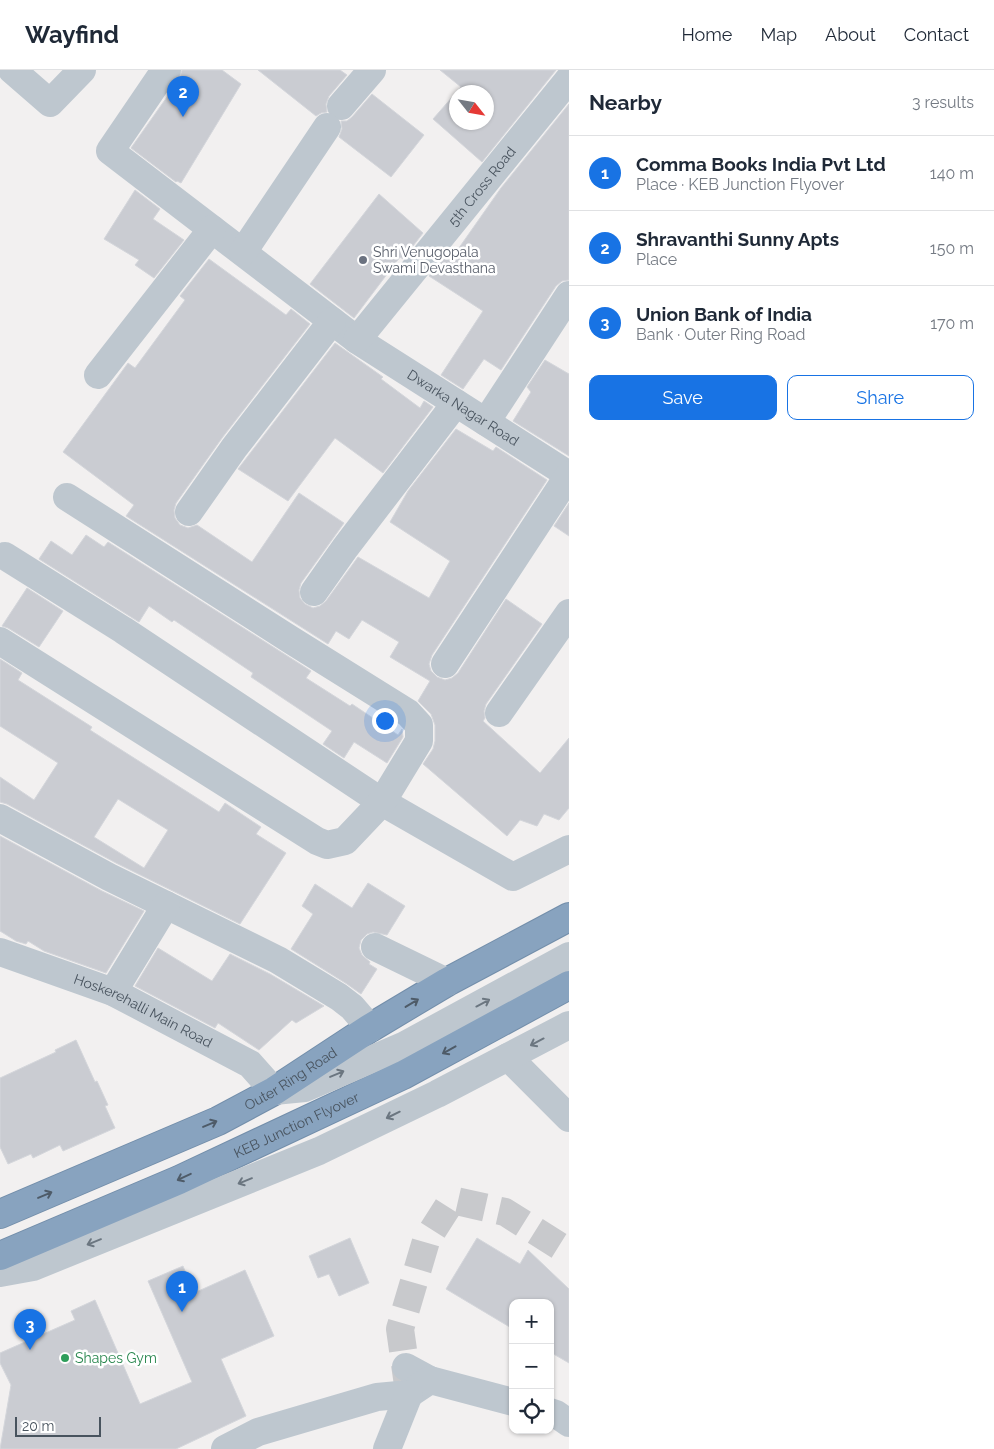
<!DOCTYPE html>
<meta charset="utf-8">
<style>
:root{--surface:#fff;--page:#f6f6f7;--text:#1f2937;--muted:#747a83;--line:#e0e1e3;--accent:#1873e4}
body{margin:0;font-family:Raleway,sans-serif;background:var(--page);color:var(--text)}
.controls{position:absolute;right:15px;bottom:15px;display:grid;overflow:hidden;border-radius:10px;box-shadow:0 1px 4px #0004}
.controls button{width:45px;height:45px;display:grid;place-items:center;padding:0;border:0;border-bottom:1px solid var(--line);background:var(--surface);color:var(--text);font:25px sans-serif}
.compass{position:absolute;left:449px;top:15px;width:45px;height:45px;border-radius:50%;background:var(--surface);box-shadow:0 1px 4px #0004;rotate:121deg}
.scale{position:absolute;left:15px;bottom:12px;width:86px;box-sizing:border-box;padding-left:5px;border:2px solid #48535e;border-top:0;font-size:14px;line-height:18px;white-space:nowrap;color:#48535e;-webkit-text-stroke:4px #fff;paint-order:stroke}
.you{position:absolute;left:384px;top:650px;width:18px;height:18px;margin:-12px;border:4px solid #fff;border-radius:50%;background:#1a73e8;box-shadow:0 0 0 8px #1a73e833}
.badge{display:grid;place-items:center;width:32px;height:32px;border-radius:50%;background:var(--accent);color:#fff;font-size:16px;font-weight:700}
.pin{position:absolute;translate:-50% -41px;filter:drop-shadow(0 1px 2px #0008)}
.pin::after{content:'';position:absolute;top:26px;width:18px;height:15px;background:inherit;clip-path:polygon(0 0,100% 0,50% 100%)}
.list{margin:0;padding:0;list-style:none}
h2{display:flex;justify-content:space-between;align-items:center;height:65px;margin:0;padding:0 20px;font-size:21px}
h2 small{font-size:16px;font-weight:400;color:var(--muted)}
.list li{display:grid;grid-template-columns:32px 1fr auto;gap:15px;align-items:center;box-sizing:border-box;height:75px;padding:0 20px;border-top:1px solid var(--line)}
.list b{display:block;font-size:19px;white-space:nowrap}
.list p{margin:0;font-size:16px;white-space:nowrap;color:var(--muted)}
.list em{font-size:16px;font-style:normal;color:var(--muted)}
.actions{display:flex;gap:10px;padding:15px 20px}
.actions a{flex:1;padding:11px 0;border:1px solid var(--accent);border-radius:10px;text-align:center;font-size:18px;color:var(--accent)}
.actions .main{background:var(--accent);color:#fff}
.icon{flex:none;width:28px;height:28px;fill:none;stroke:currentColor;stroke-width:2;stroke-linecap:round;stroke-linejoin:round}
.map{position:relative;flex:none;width:569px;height:1379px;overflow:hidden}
header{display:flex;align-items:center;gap:30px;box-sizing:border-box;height:70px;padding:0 25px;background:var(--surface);border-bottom:1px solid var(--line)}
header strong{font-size:24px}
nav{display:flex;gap:28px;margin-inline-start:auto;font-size:18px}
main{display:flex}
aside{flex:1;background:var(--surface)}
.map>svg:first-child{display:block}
.building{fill:#caccd2;stroke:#d4d6db;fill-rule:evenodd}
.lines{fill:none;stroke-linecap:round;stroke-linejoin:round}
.minor-tunnel{stroke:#c8c9cc;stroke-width:28;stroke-dasharray:28 14;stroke-linecap:butt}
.highway-casing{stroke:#738eaa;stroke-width:30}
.minor{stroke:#bec7cf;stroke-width:28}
.highway{stroke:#88a3bf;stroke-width:28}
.oneway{stroke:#4e5b68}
.oneway2{stroke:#6b7680}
.worship-dot{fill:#6b7280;stroke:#fff;stroke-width:2}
.leisure-dot{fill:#2e9e5b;stroke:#fff;stroke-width:2}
.labels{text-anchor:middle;stroke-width:5;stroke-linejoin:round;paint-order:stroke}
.street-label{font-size:14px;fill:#48535e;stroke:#fff}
.worship-label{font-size:14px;fill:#5b616d;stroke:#fff;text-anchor:start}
.leisure-label{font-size:14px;fill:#27864d;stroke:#fff;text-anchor:start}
</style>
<header>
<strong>Wayfind</strong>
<nav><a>Home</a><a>Map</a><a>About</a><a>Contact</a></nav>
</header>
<main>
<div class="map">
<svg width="569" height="1379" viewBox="0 0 569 1379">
<rect width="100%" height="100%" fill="#f2f0f0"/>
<path class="building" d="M182,0H222L241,14L181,113L177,111L176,112L131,78L179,10Z
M258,0H340L347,5L329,26L326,34L327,42L321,43L316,46Z
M440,0H556L482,92L433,49L461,17ZM456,22H486V52H456Z
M372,24L424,65L391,107L339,67L342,59L341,51H347L352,47Z
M569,34V210L562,211L556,216L501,300L484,289L463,319L441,305L483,241L429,206L447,184L449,186L451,183L454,185L501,118Z
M135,120L160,139L153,149L184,170L154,208L135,195L139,190L104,169Z
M379,124L423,163L403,189L400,187L354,248L310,214Z
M209,189L286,245L291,239L310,254L222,368L176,433L174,440L175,448L180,455L188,458L197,455L252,492L299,423L344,453L301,513L299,520L300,528L305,534L313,538L320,536L326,531L358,487L429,528L450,491L390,452L408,421L456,359L493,381L496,377L547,410L432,585L429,594L431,601L437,607L445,610L452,608L458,603L506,529L542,554L486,634L484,641L485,648L483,651L540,703L569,668V738L559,750L544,744L537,756L520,750L507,766L423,694L433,679L435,671V655L431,644L418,631L430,611L390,587L399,572L362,550L349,569L336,561L328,574L126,446L134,435L63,382L128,293L135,298L185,230L180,226Z
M335,273L383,307L381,309L420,338L424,331L433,337L383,403L335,368L288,431L238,399Z
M545,290L569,304V386L513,351L531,322L527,317Z
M569,433V466L554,456Z
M86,465L104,477L108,472L311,601L306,608L350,636L352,634L398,665L402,659L403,667L387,693L354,672L344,688L323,674L332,661L251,607L253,603L174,550L172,552L149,536L139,552L39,489L51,471L72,485Z
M27,518L63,541L39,577L8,558L2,556Z
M0,589L22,603L18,610L92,657L90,660L219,742L225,733L261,757L256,764L286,783L240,854L116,793L7,734L0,732V707L34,730L58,693L0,656ZM118,729L168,760L144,798L94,767Z
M0,766L102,821L144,841L106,903L44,881L28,871L26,874L16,871L0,861Z
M368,813L405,836L387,865L373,862L367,864L361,870L359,878L362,885L370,892L369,894L377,899L361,924L347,914L291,879L313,844L302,836L315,814L352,838Z
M158,878L212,911L230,884L270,904L324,936L296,953L292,950L259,980L218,953L215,958L135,916Z
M76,970L95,1012L97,1011L108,1035L105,1036L115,1058L63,1081L60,1075L33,1088L31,1084L8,1094L0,1077V1008L56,982L55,980Z
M350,1168L369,1213L339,1226L329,1204L318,1208L309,1186Z
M477,1168L520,1194L528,1180L569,1219V1293L550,1282V1233H513V1259L446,1219Z
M183,1196L194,1223L245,1200L274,1266L221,1289L246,1346L176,1379H0L11,1315L0,1293V1283L75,1250L71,1241L95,1230L140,1334L192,1312L148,1211Z"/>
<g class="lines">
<path class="minor-tunnel" d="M409,1322L400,1259L426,1171L452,1130L505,1142L569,1182"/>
<g class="highway-casing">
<g id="highway">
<path id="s4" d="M0,1144L218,1051L274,1021L370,958L447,912L569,847"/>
<path id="s5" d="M0,1186L179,1110L403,1005L569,915"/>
</g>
</g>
<g class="minor">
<path d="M12,0L50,33L82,0"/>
<path id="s1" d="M167,0L159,9L110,81L357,270L569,405"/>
<path d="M341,36L372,0"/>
<path d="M243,182L327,57"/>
<path id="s2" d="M357,270L569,9"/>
<path d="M98,305L212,159"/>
<path d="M486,352L569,225"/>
<path d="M189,442L234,378L332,251"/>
<path d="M5,486L123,560L382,732L513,807L569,779"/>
<path d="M314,522L345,478L456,333"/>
<path d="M0,571L317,771L327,775L345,771L382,732L419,671V655L408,643L291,570L67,427"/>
<path d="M445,594L569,405"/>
<path d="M499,643L569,543"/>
<path d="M0,748L109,807L278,890L339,927L352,937L370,958"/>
<path d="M375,877L447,912"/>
<path id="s3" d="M0,882L113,922L250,994L274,1021L305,1018L405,975L569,886"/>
<path d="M113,922L166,835"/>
<path d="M508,987L569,1048"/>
<path d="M0,1203L33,1197L319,1081L437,1024L569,955"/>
<path d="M406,1297L430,1310"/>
<path d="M550,1342L556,1344L569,1353"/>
<path d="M225,1379L258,1362L377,1327L409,1324L430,1310L513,1332"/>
<path d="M387,1379L409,1324"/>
</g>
<use href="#highway" class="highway"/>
</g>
<defs><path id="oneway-shaft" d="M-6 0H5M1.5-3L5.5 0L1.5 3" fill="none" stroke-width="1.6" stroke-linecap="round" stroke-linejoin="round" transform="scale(1.25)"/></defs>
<g class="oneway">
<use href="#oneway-shaft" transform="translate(412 933) rotate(-31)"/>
<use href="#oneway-shaft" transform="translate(449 980) rotate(151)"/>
<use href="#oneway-shaft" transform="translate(210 1054) rotate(-23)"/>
<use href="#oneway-shaft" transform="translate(184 1107) rotate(155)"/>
<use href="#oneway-shaft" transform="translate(45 1125) rotate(-23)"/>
</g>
<g class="oneway2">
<use href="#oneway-shaft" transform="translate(483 933) rotate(-28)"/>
<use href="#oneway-shaft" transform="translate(537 972) rotate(152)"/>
<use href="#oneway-shaft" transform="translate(337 1004) rotate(-23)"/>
<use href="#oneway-shaft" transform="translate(393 1045) rotate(154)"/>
<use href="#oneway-shaft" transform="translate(245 1111) rotate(158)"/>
<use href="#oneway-shaft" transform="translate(94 1172) rotate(158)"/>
</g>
<circle class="worship-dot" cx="363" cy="190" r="5"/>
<circle class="leisure-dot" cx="65" cy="1288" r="5"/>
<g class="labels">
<g class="street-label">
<text dy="5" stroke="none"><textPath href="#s2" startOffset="198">5th Cross Road</textPath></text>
<text dy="5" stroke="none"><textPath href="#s1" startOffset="536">Dwarka Nagar Road</textPath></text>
<text dy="5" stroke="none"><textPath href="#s3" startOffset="155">Hoskerehalli Main Road</textPath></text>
<text dy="5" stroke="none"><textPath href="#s4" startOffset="321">Outer Ring Road</textPath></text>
<text dy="5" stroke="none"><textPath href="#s5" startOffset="324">KEB Junction Flyover</textPath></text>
</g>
<g class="worship-label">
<text x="373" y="187">Shri Venugopala<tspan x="373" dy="16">Swami Devasthana</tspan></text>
</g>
<g class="leisure-label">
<text x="75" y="1293">Shapes Gym</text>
</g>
</g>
</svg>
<div class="controls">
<button>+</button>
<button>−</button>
<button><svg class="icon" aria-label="locate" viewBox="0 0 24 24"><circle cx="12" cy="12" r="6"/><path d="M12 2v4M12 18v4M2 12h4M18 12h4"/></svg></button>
</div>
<svg class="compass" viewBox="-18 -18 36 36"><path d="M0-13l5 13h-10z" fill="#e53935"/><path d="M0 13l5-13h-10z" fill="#747a83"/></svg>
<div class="scale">20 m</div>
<div class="you"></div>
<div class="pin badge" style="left:182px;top:1242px">1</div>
<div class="pin badge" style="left:183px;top:47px">2</div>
<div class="pin badge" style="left:30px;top:1280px">3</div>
</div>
<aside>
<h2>Nearby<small>3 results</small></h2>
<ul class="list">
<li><span class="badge">1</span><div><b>Comma Books India Pvt Ltd</b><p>Place · KEB Junction Flyover</p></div><em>140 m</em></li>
<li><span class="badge">2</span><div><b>Shravanthi Sunny Apts</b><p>Place</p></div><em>150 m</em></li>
<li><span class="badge">3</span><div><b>Union Bank of India</b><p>Bank · Outer Ring Road</p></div><em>170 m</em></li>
</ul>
<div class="actions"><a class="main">Save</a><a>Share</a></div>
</aside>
</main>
